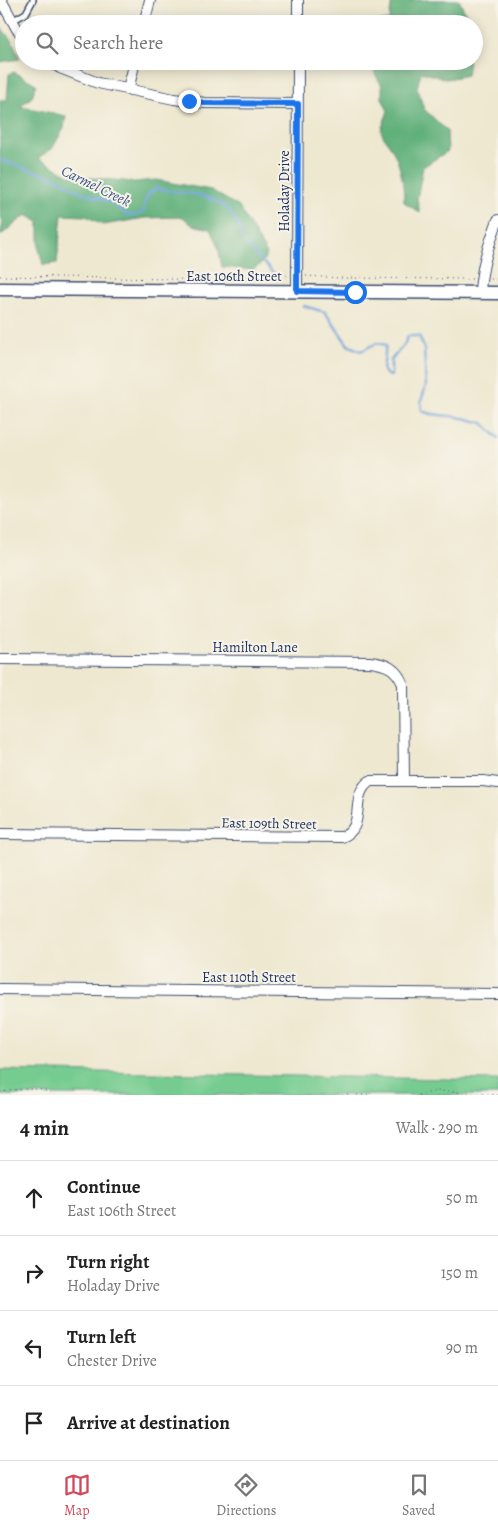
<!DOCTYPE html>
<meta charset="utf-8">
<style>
:root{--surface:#fff;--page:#f6f6f6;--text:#222;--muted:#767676;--line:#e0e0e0;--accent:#d1495b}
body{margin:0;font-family:Alegreya,serif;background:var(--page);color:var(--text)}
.stop{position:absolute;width:15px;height:15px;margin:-11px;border:4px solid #1a73e8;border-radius:50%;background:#fff}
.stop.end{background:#1a73e8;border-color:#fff;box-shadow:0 1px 5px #0008}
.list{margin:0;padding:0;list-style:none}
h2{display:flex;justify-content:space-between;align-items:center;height:65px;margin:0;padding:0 20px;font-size:21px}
h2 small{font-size:16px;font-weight:400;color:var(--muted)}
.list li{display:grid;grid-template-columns:32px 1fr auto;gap:15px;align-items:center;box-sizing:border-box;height:75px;padding:0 20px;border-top:1px solid var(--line)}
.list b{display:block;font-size:19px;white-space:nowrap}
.list p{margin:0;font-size:16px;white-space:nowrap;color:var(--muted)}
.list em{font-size:16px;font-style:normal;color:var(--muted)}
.icon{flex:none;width:28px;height:28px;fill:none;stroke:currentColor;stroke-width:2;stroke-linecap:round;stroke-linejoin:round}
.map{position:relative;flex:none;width:498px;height:1095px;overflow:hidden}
.search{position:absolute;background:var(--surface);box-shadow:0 2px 12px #0003;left:15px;right:15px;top:15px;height:55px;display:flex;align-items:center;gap:12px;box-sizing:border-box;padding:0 18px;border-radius:28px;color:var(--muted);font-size:19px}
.sheet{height:365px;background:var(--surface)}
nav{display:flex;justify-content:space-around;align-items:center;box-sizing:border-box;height:70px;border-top:1px solid var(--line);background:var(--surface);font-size:14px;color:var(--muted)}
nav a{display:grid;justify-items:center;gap:2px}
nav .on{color:var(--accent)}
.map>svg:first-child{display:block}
.green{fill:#76cc90;stroke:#487e77}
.forest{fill:#60b07a;stroke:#3e706c}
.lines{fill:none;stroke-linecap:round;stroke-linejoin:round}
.stream{stroke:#6da1d9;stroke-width:2.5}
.service-casing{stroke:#3b4b6f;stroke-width:8}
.minor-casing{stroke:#3b4b6f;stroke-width:12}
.tertiary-casing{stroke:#3b4b6f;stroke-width:15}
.path{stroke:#3b4b6f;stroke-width:1;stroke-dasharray:1 4;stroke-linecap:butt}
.service{stroke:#fff;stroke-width:5}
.minor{stroke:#fff;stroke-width:10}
.tertiary{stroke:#fff;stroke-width:12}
.route{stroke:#1a73e8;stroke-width:6}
.labels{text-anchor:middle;stroke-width:4;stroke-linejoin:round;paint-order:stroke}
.street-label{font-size:14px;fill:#1b2f5e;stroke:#f7f3e8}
.water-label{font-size:15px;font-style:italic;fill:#385789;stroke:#f7f3e8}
</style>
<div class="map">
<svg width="498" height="1095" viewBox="0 0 498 1095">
<rect width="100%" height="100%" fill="#f7f3e8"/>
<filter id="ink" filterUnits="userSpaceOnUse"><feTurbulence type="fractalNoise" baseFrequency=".02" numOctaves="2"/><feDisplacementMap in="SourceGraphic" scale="10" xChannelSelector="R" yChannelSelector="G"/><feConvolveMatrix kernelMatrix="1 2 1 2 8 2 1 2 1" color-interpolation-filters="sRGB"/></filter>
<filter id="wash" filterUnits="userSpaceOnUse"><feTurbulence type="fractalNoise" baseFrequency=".0096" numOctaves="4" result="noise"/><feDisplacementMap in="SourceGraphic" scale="20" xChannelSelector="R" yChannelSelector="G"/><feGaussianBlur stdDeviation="1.12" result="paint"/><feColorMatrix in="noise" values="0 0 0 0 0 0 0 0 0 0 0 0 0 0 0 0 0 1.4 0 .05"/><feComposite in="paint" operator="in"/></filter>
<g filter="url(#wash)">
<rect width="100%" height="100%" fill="#eee8d0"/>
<path class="green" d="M0,1070L498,1080V1095H0Z"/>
<path class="forest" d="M392,0H459L471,24H368L389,20Z
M0,26L13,42L20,59L0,62Z
M377,61H469L467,75L447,79L421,72L417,88L424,109L447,131L448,151L423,167L417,199L420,213L404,202C404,185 401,166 393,151C389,143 383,139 381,130L388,111L382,98V86L374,72L378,66Z
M14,72L36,84L32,97L20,106L66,116L64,128L52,149L38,158L71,176L134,182L156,180L211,190L239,207L267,254L262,263L253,270L222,267L218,247L210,229L192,225L183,217L145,218L103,225L86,216L62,215L57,263L43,265L39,249V222L26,215L0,236L3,221L0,216V100H7L9,74Z"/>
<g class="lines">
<path class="stream" d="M0,160L59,179L76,190L114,204L125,214L135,216L144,211C144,199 147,195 156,188L164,190L201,195L220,203L230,211L239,226L243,241L277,277
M304,306L325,312L348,345L361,351L377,343L386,345L383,370L387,375L391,376V360L404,345L408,336H419L424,348L426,386L421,401L422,411C435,417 448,414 462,418
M464,418L483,423L498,438"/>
</g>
</g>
<g filter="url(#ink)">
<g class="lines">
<g class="service-casing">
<path id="service" d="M12,21L26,13L33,0"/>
</g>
<g class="minor-casing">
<path id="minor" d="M1,0L17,29L24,37
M298,0V24
M144,24L150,0
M50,61L60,68L98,83L174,99L205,103L298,104
M128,90L135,61
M297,291L298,61
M480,293C481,267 489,244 498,220
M0,659L370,662C387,664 396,668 403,684L404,780
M0,834L342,837C368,827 348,796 370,781H483L498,783
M0,989L498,994"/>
</g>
<g class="tertiary-casing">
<path id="tertiary" d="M0,289L498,293"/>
</g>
<path class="path" d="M0,276L228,280
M306,276L340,278L472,279
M491,279H498
M278,281L287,275
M0,1092C17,1090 39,1085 54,1095
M342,1095H369
M418,1095L438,1091L498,1095"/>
<use href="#service" class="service"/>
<use href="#minor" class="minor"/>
<use href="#tertiary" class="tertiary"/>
</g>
</g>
<g class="lines" filter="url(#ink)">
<path class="route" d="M189,101L205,103L298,104L297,291L355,292"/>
</g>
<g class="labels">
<g class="street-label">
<text transform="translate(284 191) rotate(-90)" y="5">Holaday Drive</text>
<text x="234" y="281">East 106th Street</text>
<text x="255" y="652">Hamilton Lane</text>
<text transform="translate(269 823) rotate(1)" y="5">East 109th Street</text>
<text x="249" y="982">East 110th Street</text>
</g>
<g class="water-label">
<text transform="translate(96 186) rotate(26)" y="5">Carmel Creek</text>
</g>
</g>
</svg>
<div class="stop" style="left:355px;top:292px"></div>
<div class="stop end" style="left:189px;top:101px"></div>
<div class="search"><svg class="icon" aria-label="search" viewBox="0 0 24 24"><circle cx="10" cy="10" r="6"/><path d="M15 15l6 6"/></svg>Search here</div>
</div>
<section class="sheet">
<h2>4 min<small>Walk · 290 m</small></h2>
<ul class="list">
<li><svg class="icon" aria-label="ahead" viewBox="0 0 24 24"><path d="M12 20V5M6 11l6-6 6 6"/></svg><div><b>Continue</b><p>East 106th Street</p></div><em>50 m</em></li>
<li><svg class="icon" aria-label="right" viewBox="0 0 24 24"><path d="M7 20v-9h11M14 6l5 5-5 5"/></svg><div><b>Turn right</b><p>Holaday Drive</p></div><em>150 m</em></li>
<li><svg class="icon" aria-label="left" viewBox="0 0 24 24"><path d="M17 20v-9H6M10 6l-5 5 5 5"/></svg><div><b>Turn left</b><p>Chester Drive</p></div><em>90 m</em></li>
<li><svg class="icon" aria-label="arrive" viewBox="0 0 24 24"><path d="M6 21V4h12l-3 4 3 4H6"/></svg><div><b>Arrive at destination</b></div></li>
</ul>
</section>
<nav>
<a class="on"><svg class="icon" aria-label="map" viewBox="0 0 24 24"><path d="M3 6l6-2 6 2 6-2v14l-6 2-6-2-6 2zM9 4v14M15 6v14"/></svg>Map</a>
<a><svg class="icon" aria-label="directions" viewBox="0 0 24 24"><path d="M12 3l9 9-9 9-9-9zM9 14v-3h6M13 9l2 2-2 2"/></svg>Directions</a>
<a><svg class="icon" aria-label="saved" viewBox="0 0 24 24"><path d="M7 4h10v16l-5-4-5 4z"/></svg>Saved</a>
</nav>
